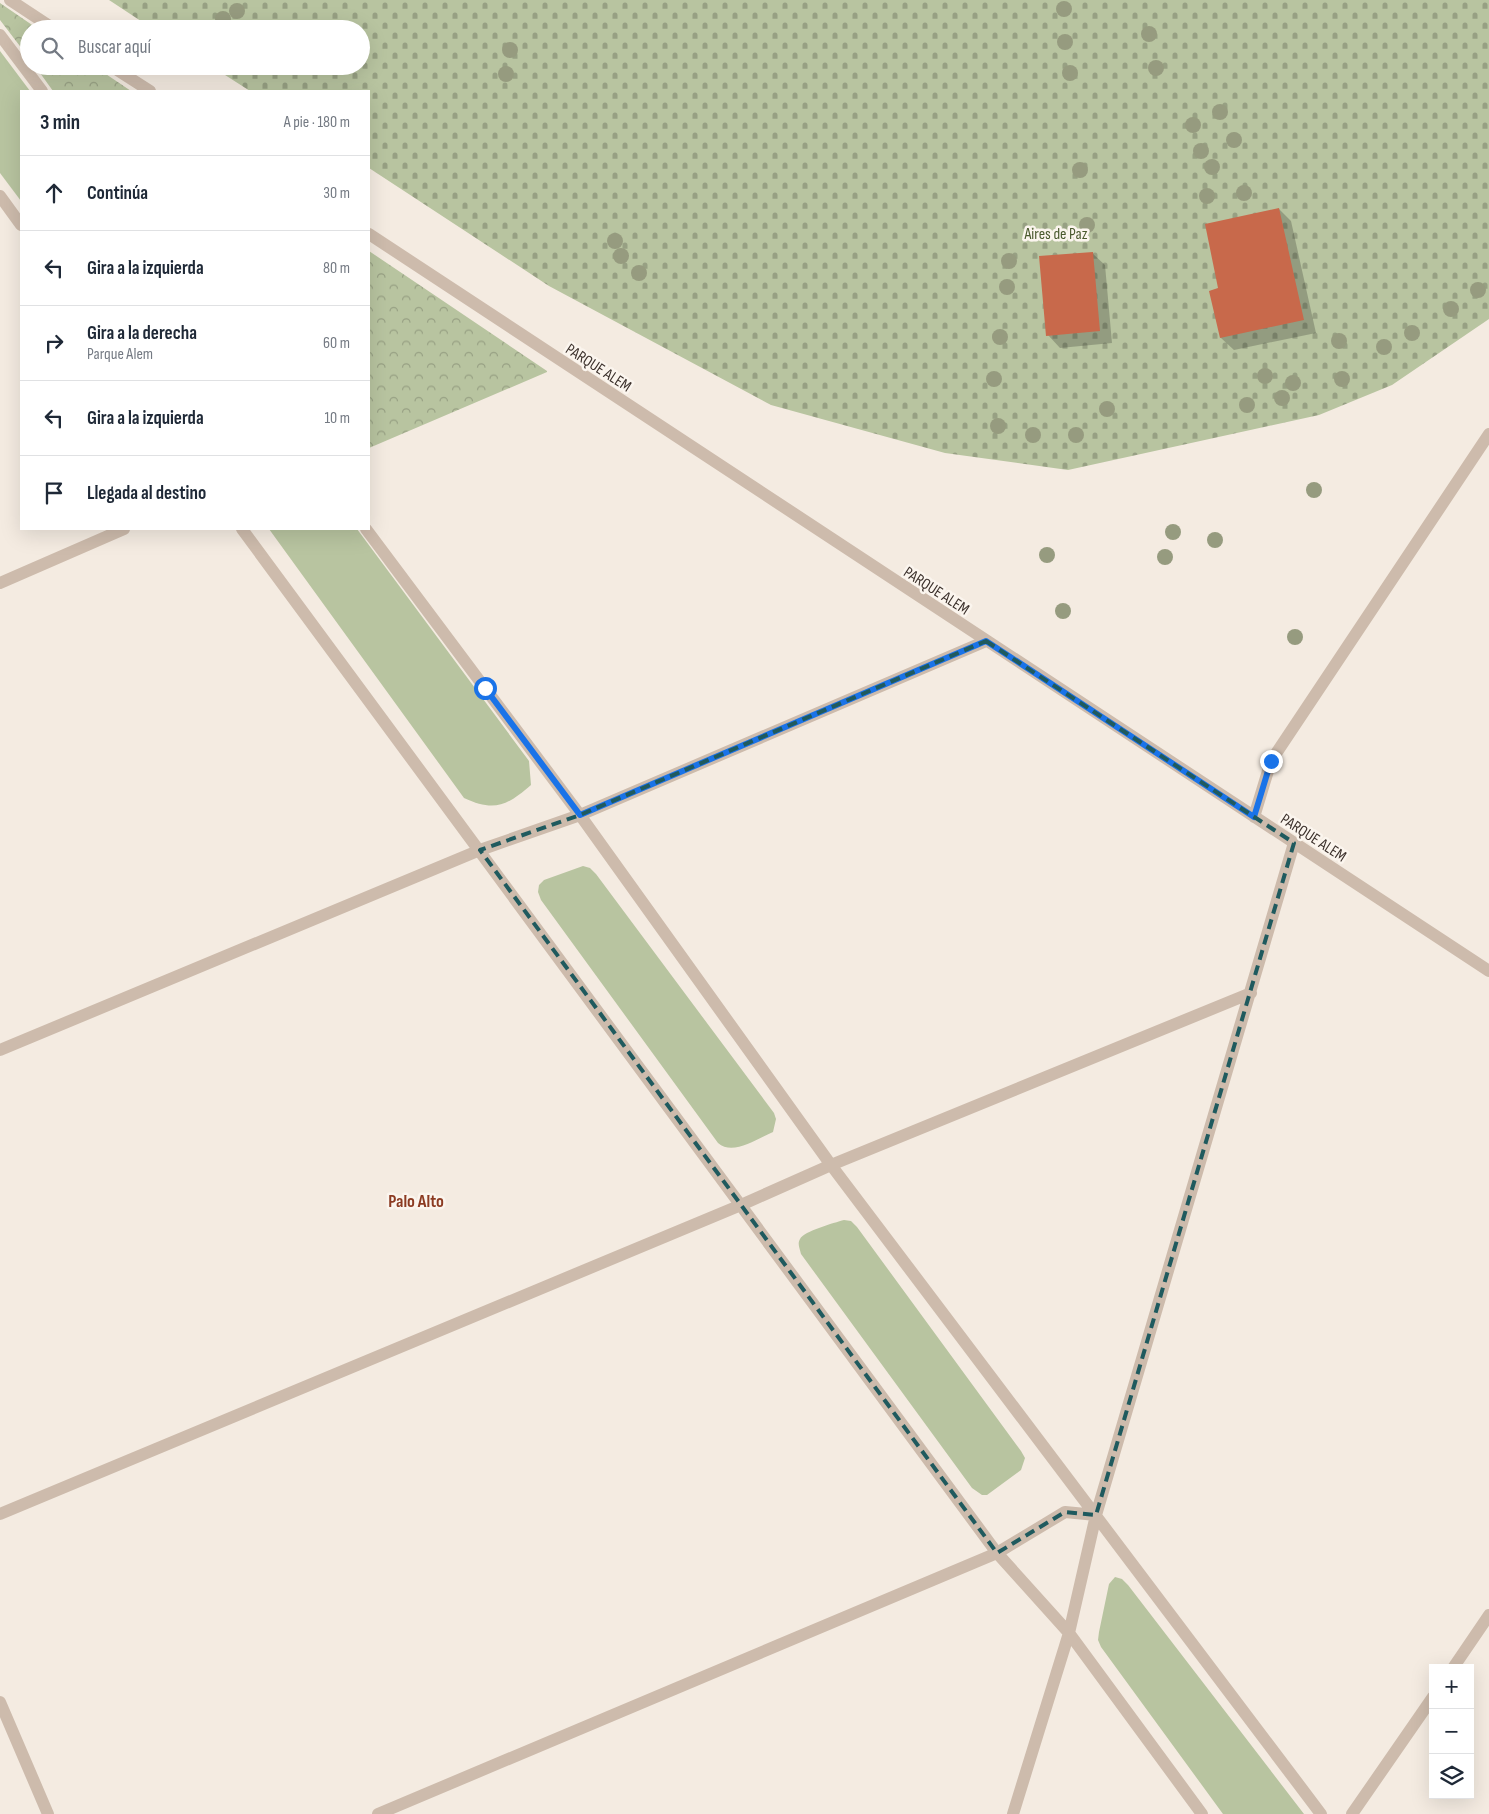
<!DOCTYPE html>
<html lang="es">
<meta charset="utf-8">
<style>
:root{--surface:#fff;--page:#f2f2f3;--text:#1f2937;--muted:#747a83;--line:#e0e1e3}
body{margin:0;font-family:"Sofia Sans Condensed",sans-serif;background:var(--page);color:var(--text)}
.controls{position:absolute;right:15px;bottom:15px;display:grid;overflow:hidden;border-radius:0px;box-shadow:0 5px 20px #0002}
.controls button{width:45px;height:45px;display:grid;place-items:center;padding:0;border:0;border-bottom:1px solid var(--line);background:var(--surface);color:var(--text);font:25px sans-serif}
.stop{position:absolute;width:15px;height:15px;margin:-11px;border:4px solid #1a73e8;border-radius:50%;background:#fff}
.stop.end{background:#1a73e8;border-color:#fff;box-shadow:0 1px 5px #0008}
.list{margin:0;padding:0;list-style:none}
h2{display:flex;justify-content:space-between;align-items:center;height:65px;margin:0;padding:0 20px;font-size:21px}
h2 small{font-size:16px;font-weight:400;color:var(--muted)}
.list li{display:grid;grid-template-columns:32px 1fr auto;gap:15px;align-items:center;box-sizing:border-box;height:75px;padding:0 20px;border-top:1px solid var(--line)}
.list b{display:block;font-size:19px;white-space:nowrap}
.list p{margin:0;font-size:16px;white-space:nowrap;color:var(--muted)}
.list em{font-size:16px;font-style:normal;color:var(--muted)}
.icon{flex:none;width:28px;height:28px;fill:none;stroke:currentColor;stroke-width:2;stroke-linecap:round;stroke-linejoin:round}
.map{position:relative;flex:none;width:1489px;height:1814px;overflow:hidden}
.search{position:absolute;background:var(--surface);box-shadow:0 5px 20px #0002;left:20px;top:20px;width:350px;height:55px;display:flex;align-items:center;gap:12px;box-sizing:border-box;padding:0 18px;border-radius:28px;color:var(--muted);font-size:19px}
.panel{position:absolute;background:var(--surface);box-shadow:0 5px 20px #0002;left:20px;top:90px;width:350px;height:440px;border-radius:0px}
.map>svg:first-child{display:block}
.grass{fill:#b8c4a0}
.cemetery{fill:url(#cemetery-stones)}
.park{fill:url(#park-crowns)}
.shadow{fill:#0003}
.building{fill:#c8694b}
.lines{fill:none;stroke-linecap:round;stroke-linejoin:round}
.minor{stroke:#cdbbac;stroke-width:12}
.tree{fill:#969b7f}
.route{stroke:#1a73e8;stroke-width:6}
.marked{fill:none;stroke:#1f5a5e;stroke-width:4;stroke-dasharray:10 6;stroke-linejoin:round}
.labels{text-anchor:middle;stroke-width:5;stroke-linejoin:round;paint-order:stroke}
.park-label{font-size:16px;fill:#4a5a2e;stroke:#fbf5ee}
.street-label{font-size:16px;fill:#3b302b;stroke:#fbf5ee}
.neighbourhood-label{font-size:18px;font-weight:bold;fill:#8c3b22;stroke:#fbf5ee}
</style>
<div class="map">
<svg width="1489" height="1814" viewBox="0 0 1489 1814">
<defs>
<pattern id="cemetery-stones" width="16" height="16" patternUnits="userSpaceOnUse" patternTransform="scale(1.25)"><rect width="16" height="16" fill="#b8c4a0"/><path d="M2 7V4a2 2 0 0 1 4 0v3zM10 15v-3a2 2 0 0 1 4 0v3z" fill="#97a083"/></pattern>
<pattern id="park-crowns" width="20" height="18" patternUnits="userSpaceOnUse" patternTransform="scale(1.25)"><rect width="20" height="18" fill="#b8c4a0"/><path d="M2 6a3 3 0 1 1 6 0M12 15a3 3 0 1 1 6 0" fill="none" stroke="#97a083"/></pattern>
</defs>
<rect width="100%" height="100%" fill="#f4ebe1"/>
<path class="grass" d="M0,51L30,91H21V201L0,173Z
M269,529H357L529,761L531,785C507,806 494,812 464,798Z
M583,866L590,868L596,874L774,1113L776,1119L773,1132C756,1139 733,1156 718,1143L541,900L538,892L539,885L544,880Z
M844,1220L851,1221L857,1227L1021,1451L1025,1458L1021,1470L987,1495H982L972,1488L801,1254C800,1249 797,1244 800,1239C804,1231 834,1223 844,1220Z
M1115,1577L1122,1579L1128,1585L1304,1814H1223L1101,1647L1098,1640L1099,1632L1109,1584Z"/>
<path class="cemetery" d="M109,0H1489V319L1392,385L1319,415L1068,470L945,453L771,405L549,286L369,168V91H250L211,66H361V29H153Z"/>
<path class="park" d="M0,3L38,29H29V58L0,20Z
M35,66H94L131,91H53Z
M369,251L547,371V372L369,448Z"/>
<path class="shadow" d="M1279,209L1291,221L1316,333L1234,350L1221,338L1211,291L1220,289Z
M1092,253L1105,265L1112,343L1060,348L1048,335Z"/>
<path class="building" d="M1279,208L1304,320L1220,338L1209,291L1218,288L1205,224Z
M1093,252L1100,331L1046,336L1039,256Z"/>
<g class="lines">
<path class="minor" d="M10,0L54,29
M0,35L42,91
M111,66L150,91
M0,196L21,225
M369,234L1489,971
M242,529L997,1553L1069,1633L1202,1814
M366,529L580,815L831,1165L1321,1814
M0,583L124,529
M1254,817L1271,761L1489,434
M0,1050L480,850L580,815L986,641
M0,1514L741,1205L831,1165L1251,993
M1453,1668L1489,1615
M0,1702L48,1814
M378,1814L997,1553L1065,1512L1096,1515
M1013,1814L1069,1633L1096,1515L1294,843
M1352,1814L1433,1697"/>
</g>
<g class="tree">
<circle cx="1064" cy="9" r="8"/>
<circle cx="237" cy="11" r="8"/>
<circle cx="223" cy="19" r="8"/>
<circle cx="1149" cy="34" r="8"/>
<circle cx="1065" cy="42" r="8"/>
<circle cx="510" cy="50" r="8"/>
<circle cx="1156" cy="68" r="8"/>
<circle cx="1070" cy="73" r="8"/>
<circle cx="506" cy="74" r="8"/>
<circle cx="1220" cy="112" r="8"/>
<circle cx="1193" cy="125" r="8"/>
<circle cx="1234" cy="140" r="8"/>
<circle cx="1201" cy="151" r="8"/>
<circle cx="1212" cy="167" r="8"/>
<circle cx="1080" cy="170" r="8"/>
<circle cx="1244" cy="193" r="8"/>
<circle cx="1207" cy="196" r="8"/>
<circle cx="1087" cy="225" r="8"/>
<circle cx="615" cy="241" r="8"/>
<circle cx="621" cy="256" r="8"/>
<circle cx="1009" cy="261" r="8"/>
<circle cx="639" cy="273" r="8"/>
<circle cx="1007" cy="287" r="8"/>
<circle cx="1478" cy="290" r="8"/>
<circle cx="1451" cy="309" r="8"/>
<circle cx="1412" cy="333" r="8"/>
<circle cx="1000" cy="337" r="8"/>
<circle cx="1339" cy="341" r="8"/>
<circle cx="1384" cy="347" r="8"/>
<circle cx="1265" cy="376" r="8"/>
<circle cx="994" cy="379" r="8"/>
<circle cx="1342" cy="379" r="8"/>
<circle cx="1293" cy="383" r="8"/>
<circle cx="1282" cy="398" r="8"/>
<circle cx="1247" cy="405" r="8"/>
<circle cx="1107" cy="409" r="8"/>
<circle cx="998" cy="426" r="8"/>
<circle cx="1033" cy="435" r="8"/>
<circle cx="1076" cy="435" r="8"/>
<circle cx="1314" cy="490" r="8"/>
<circle cx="1173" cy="532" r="8"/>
<circle cx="1215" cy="540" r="8"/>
<circle cx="1047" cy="555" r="8"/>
<circle cx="1165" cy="557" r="8"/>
<circle cx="1063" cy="611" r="8"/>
<circle cx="1295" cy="637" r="8"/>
</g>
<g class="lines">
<path class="route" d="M485,688L580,815L986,641L1254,817L1271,761"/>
</g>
<path class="marked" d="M986,641L1294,843L1096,1515L1065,1512L997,1553L480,850L580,815Z"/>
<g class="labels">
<g class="park-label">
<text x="1056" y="239">Aires de Paz</text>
</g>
<g class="street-label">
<text transform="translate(599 367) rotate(33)" y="6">PARQUE ALEM</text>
<text transform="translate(937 590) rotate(33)" y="6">PARQUE ALEM</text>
<text transform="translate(1314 837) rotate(33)" y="6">PARQUE ALEM</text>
</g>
<g class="neighbourhood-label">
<text x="416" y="1207">Palo Alto</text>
</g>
</g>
</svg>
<div class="controls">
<button>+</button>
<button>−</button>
<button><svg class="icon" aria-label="layers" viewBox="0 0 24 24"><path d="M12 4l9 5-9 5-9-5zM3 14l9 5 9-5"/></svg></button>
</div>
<div class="stop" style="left:485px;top:688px"></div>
<div class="stop end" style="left:1271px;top:761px"></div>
<div class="search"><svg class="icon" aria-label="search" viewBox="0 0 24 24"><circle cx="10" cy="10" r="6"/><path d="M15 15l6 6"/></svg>Buscar aquí</div>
<section class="panel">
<h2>3 min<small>A pie · 180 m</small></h2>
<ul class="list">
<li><svg class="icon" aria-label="ahead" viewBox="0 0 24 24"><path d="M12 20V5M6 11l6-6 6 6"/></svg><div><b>Continúa</b></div><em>30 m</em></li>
<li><svg class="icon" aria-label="left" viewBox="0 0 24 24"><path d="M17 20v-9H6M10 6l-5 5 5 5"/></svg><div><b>Gira a la izquierda</b></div><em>80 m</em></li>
<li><svg class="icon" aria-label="right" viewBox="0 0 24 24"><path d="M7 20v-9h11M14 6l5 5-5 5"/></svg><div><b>Gira a la derecha</b><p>Parque Alem</p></div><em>60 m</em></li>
<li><svg class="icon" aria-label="left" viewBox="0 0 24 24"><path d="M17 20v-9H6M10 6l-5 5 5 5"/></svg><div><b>Gira a la izquierda</b></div><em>10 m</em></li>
<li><svg class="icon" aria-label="arrive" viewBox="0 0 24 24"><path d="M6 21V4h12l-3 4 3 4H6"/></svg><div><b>Llegada al destino</b></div></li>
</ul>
</section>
</div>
